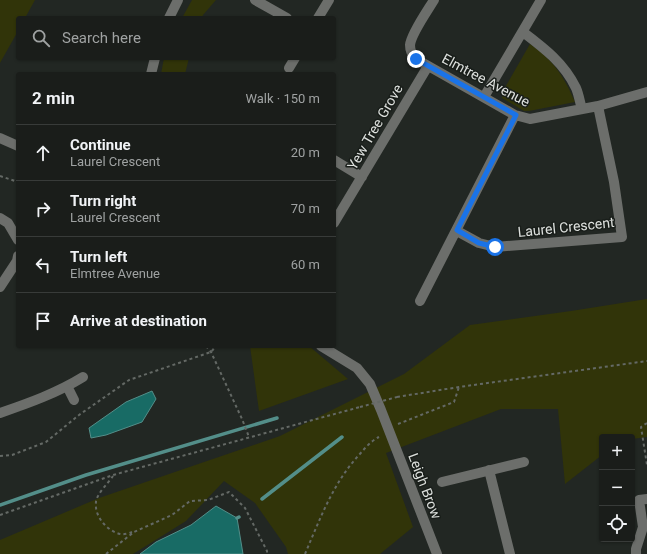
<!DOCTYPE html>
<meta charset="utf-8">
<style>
:root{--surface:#1a1d1a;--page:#232623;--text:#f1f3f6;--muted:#9fa2a2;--line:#383b39}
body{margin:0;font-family:Roboto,sans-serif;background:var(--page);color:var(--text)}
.controls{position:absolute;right:12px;bottom:12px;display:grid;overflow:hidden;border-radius:4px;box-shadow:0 1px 3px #0004}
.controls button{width:36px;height:36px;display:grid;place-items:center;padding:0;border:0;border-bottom:1px solid var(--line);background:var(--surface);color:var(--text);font:20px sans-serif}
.stop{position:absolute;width:12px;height:12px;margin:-9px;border:3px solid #1a73e8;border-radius:50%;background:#fff}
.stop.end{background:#1a73e8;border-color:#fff;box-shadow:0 1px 4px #0008}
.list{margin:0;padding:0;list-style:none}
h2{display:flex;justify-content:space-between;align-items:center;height:52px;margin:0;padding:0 16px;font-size:17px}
h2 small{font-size:13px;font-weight:400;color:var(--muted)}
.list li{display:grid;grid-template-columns:26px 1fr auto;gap:12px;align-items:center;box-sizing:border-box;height:56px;padding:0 16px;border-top:1px solid var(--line)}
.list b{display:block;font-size:15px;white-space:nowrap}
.list p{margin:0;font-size:13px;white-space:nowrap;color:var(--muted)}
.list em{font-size:13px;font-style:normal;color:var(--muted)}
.icon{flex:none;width:22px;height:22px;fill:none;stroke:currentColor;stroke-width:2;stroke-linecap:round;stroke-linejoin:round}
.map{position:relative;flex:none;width:647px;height:554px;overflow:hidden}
.search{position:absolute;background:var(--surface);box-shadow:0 1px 3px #0004;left:16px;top:16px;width:320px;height:44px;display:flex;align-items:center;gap:10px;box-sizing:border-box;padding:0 14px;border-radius:4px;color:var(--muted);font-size:15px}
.panel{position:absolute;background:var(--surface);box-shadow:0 1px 3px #0004;left:16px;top:72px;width:320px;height:276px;border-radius:4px}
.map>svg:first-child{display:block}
.green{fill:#313409}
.water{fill:#186b65;stroke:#538e89}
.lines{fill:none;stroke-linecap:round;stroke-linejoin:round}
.stream{stroke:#538e89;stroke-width:3.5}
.path{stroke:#646965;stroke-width:2;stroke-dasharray:3 3;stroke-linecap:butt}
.minor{stroke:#6c6e6b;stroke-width:10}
.path-bridge{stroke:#646965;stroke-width:2;stroke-dasharray:3 3;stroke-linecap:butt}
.route{stroke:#1a73e8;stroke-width:5}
.labels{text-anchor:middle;stroke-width:3;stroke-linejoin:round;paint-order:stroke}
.street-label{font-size:14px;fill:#dde0dd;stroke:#191e1a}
</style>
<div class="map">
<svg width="647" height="554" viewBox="0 0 647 554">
<rect width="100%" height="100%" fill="#222723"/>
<path class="green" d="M0,0H35L25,18H18V31L0,63Z
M192,0H216L203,15L202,18H182Z
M530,44C553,60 564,76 575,102L529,111H524L502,98L503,91Z
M164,58H189L185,74H161Z
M647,299V437L632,439V437H602V455L565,484L558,409H501L386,453L413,527L380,554H288L286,547L255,503L224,481L186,521L133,554H0V540L99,498L280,436L404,374L470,325L571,311Z
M250,346H309L348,379L259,411Z"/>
<path class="water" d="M152,391L156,399L142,422L106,435L91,438L89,428L126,402Z
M216,506L237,518L243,554H140L156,542L191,525Z"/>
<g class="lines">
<path class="stream" d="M262,499L342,437
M0,505L86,475L277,418
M237,518L239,517"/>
<path class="path" d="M0,176L18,182
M18,180V192
M206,346L211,352L242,419L249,437
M397,397L459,387L647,361
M647,423L641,427L647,465
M398,424L454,402L459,387
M0,456L12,455L46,442L79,415L129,380L211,352L216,346
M113,476C109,482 96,495 96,502C94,516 107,531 120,534C124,535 129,533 132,532
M0,515L113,475L360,407
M106,554L134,532L172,515L190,501L208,500L229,492L245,508L267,551V554
M305,554C320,519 333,483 359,455C365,448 371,441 379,437"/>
<path class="minor" d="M255,0L287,18
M434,0C428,10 411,34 410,45C410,50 412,55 416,59L515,115L530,119L598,106L647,92
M169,18L178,0
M318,18L329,0
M523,32C544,48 564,63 576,88C579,95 580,103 582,109
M289,68L295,58
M151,74L155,58
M484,97L541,0
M0,138L18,146
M334,160L362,177
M0,218L8,223L18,240
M334,223L428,66
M457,231L479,243L495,247L622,237L614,182L598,106
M0,287L17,261L18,256
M420,301L515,115
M321,346L357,368L370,384L381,410L437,554
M67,386L74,400
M0,413C29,403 57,393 83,377
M489,470L510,554
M442,482L524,462
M636,554V549L643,527L639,500L647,499"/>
<path class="path-bridge" d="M360,407L397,397"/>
</g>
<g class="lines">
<path class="route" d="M416,59L516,115L457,230L479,243L495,247"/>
</g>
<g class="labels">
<g class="street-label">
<text transform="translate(486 80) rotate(28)" y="5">Elmtree Avenue</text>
<text transform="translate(375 127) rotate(-60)" y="5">Yew Tree Grove</text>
<text transform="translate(566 227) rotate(-6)" y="5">Laurel Crescent</text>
<text transform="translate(425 486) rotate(69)" y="5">Leigh Brow</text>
</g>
</g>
</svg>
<div class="controls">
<button>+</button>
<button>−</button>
<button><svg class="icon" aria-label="locate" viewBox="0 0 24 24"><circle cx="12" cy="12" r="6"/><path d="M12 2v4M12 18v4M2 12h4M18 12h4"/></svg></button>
</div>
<div class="stop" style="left:495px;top:247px"></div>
<div class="stop end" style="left:416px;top:59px"></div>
<div class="search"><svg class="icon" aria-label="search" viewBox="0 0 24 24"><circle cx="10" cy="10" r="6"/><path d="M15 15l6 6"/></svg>Search here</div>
<section class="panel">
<h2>2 min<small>Walk · 150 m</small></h2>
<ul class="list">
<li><svg class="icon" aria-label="ahead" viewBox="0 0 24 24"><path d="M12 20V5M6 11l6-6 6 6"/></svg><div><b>Continue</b><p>Laurel Crescent</p></div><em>20 m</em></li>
<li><svg class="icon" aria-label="right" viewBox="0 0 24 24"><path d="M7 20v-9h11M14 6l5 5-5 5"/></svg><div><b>Turn right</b><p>Laurel Crescent</p></div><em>70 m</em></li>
<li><svg class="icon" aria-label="left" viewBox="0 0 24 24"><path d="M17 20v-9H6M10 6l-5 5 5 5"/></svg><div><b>Turn left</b><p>Elmtree Avenue</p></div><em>60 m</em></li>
<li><svg class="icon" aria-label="arrive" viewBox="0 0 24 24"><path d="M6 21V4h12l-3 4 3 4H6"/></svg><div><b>Arrive at destination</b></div></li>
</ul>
</section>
</div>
